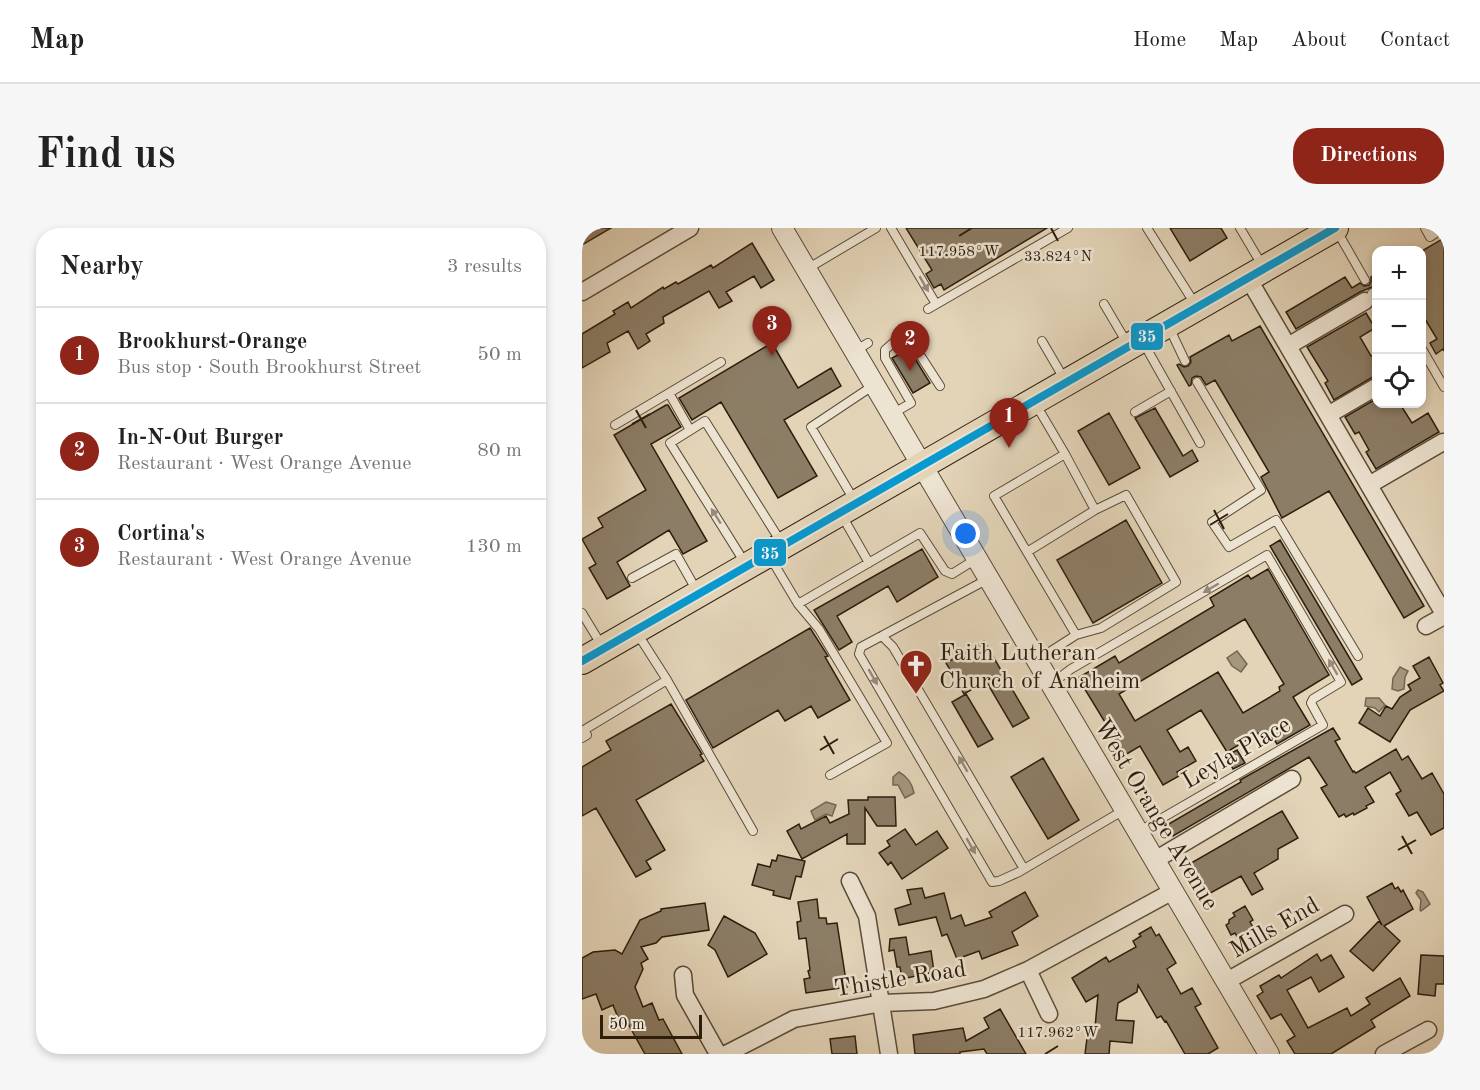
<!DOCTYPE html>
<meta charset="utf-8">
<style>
:root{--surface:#fff;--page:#f6f6f6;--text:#222;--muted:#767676;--line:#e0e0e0;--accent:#8f2418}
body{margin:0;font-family:"Old Standard TT",serif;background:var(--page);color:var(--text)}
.controls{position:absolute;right:18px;top:18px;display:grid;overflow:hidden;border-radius:12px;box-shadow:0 3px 9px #0003}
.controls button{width:54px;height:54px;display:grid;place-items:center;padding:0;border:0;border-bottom:2px solid var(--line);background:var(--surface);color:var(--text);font:30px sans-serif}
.scale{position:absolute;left:18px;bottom:15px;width:102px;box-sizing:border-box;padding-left:6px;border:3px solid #2d1e0d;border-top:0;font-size:16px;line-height:21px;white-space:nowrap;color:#2d1e0d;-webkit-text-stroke:4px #ede3d1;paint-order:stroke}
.you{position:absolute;left:384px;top:306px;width:21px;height:21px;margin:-15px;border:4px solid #fff;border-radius:50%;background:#1a73e8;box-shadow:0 0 0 9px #1a73e833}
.badge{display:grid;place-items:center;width:39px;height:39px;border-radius:50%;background:var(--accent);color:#fff;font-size:20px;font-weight:700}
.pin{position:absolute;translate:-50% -50px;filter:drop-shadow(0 2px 3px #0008)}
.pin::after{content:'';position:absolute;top:32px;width:21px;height:18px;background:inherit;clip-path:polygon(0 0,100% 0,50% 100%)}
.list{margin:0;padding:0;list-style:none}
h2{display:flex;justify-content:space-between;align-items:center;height:78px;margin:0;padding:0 24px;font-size:26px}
h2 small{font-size:20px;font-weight:400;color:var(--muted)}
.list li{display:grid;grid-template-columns:39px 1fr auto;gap:18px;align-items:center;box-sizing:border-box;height:96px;padding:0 24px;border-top:2px solid var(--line)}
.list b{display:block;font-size:22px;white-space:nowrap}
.list p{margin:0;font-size:20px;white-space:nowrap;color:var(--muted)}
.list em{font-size:20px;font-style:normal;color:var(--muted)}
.icon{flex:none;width:33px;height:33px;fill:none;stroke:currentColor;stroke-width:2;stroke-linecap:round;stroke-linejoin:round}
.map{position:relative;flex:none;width:862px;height:826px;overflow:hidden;border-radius:24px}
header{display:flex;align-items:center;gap:36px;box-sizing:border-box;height:84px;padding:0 30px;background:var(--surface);border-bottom:2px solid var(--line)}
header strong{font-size:28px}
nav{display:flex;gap:33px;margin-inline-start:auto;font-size:21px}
.intro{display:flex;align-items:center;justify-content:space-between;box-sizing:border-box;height:144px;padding:0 36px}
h1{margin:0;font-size:42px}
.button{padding:15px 27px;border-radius:24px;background:var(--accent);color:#fff;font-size:21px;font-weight:700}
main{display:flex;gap:36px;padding:0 36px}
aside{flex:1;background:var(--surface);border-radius:24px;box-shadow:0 3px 9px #0003}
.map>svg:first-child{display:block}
.water{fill:#a5967e;stroke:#756651;stroke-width:1.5}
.building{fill:#8c7d66;stroke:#2d1e0d;stroke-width:1.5;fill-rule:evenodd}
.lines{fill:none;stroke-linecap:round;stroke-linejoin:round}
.service-casing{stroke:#5a4c38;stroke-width:10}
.minor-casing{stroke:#5a4c38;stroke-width:19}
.tertiary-casing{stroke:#5a4c38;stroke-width:22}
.primary-casing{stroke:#2d1e0d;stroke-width:28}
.service{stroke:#ede3d1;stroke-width:8}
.minor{stroke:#ede3d1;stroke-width:16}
.tertiary{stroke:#ede3d1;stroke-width:20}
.primary{stroke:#e3d4b8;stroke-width:26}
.bus-1-casing{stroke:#ede3d1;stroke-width:12}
.bus-1{stroke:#0799d0;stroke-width:8}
.oneway{fill:#978a79}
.ticks{fill:none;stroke:#2d1e0d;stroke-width:2}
.labels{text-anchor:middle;stroke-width:5;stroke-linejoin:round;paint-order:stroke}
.poi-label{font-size:24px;fill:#2d1e0d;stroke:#ede3d1;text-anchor:start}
.street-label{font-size:24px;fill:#2d1e0d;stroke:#ede3d1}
.ticks-label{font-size:15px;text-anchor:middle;fill:#2d1e0d;stroke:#ede3d1;stroke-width:5;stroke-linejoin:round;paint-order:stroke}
.line-badge{stroke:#ede3d1;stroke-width:2}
.badge-label{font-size:16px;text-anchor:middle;font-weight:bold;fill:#fff}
</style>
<header>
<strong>Map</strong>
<nav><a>Home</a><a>Map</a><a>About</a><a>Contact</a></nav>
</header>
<div class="intro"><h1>Find us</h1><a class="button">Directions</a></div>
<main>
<aside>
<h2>Nearby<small>3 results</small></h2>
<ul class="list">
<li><span class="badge">1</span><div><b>Brookhurst-Orange</b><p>Bus stop · South Brookhurst Street</p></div><em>50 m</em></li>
<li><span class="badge">2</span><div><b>In-N-Out Burger</b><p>Restaurant · West Orange Avenue</p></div><em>80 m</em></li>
<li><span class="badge">3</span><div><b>Cortina's</b><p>Restaurant · West Orange Avenue</p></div><em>130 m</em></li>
</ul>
</aside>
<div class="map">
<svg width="862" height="826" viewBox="0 0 862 826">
<rect width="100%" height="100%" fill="#e3d4b8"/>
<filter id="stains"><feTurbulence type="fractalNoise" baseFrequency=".00333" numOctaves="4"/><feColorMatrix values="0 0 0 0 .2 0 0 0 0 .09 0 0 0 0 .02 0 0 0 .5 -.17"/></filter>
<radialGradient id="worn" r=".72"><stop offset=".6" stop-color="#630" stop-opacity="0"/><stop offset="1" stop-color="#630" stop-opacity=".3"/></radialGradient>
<path class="water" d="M655,423L665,436L659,444L650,438L645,430Z
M818,439L826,443L823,449L822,461L816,463L810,461L811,450Z
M784,470H797L803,477L797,484L793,480L783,478Z
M317,544C326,549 330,555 332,565L323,570L316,557H311V549Z
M244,574L254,577L250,588L244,586L233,592L229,583Z
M836,662L841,664L848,676L839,683L838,682L839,672L834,665Z"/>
<path class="building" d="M0,0H29L0,17Z
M324,0H465L362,62L359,56L352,60L344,46L350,42Z
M588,0H639L645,10L608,33Z
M862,10V123L861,121L854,126L848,115L855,111L840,86V23Z
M170,15L192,52L179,60L172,48L144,64L150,73L137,80L127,63L81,89L82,95L64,106L68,113L56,121L46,103L25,115L28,124L0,140V106L33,86L31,83L46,74L49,80L81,59L82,61L94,54L96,56L129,37L131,40Z
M795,45V61L790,59L778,64L714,101L704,84L763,49L770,60L778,55L782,58L787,57L789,53V49Z
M784,85L793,100L778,109L789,128L795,124V149L789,150L752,172L743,155L746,153L725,119Z
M678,98L842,378L822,390L747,263L700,290L679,249L687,244L633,152L624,157L619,149L614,148L610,150L609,157L607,158L595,137L597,136L602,139L606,138L609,134L608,129L647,107L650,113Z
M190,115L216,160L249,140L259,158L202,192L235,248L196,270L139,174L110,192L97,170Z
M327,121L348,155L331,165L310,130Z
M792,172L794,176H818L830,195L846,185L857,204L794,241L784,224L787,222L777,204L773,206L763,189Z
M84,177H86L99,199L69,216L125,313L101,326L87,302L35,334L48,358L25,371L7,340L14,336L0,311L21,299L16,290L64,262L32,207Z
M573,180L601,228L610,222L616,233L588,249L553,190Z
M527,185L558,240L527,257L496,203Z
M544,292L580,355L511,395L475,332Z
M698,312L780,451L770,457L688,318Z
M340,321L356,349L315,374L306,358L255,388L270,414L257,422L232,382Z
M686,341L747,447L711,469L728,497L695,516L690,509L681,514L676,505L645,524L619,482L585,502L598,524L606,519L614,533L595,544L597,548L581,557L558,518L543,527L496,450L533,428L537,435L632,378L628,370L666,347L669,351ZM663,391L702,456L697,459L698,463L661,485L636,444L553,493L537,466Z
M228,400L246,428L243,429L268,472L236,490L229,478L203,493L196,482L131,520L104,472Z
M402,413L447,490L431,499L404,453L382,466L364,435Z
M847,429L861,455L858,457L862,463L828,482L808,514L777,495L786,480L798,488L804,478L810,481L818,469L829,462L826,457L838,450L831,438Z
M384,466L411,511L396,519L370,474Z
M89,476L120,526L118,527L122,533L54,572L83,622L64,633L69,641L54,649L14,580L0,588V539L29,522L24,513Z
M751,500L758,511L753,513L771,544L772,543L774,545L814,521L820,532L826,528L840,551L850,545L862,566V600L849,607L835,584L827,588L814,566L819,563L808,544L783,559L792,574L784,578L785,580L772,587L771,585L764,589L762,586L757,589L739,560L745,557L727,529L591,608L585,597L659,554L658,552Z
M655,522L663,535L651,541L644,528Z
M461,530L497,592L466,611L429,549Z
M286,569H313L314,598H295L283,580V616H265V606L220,631L205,603L217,596L219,601L244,588L248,595L267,586L266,572H286Z
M700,583L716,610L696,621V631L672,645L681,661L670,667L659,648L623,668L621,665L615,668L607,654H609L605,647L609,646L604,638Z
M323,601L334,617L355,603L366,620L320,651L309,634L306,637L297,625L308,618L305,613Z
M196,627L223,633L219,649L214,648L208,671L191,667L192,663L170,657L176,636L188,639L190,632L194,633Z
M810,655L813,661L816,659L819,664L821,662L831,681L802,698L818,713L791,743L768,723L797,693L800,697L785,669Z
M340,660L343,670L362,665L369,691L379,687L383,698L410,689L407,684L443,664L456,688L430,704L436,717L400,731L397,723L375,731L365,706L360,708L354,689L317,697L313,681L329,676L325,662Z
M235,671L237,690H244L245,696L255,695L265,759L224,765L222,751L228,750L226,743L228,742L224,710L217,711L215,694L219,693L216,674Z
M123,675L127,702L80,709L74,715L59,719L66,731L59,735L61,741L53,759L61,779L70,775L77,792L81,791L100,826H63L45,794L39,797L31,777L20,782L14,766L0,771V730L11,724L33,722L40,726L58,692L79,683V681Z
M663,678L671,692L668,694L672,701L656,710L653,705L649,707L644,697L647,695V692L653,688L651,685Z
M142,688L173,705L185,726L146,749L133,722L126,717Z
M569,699L574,708L577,706L594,735L585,741L599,766L610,760L619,776L613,779L636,820L626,826H603L584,793L583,794L579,788L575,790L556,757L555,764L536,775L534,792L552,793L550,815L528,813L527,826H503L505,810H512L516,767L504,774L490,750L524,729L527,734L554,719L551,713L559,708L557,706Z
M324,709L327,727L349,723L352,744L320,751L318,739H315L312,722L307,723L308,711Z
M735,726L739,733L749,727L762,749L737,764L729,749L705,762L726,800L765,780L769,788L788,776L784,770L818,750L828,768L789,792L793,799L749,826H713L705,813L713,808L699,786L689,791L675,768L681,764L678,758L697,747L699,750Z
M839,727L862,728V756H854L853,768L836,766Z
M418,781L444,826H405L402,821L378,824V826H333L331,807L381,800L384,813L407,800L402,790Z
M273,808L275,826H250L248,811Z"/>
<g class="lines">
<g class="service-casing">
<path id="service" d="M309,0L354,76
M565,0L613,76
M658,0L680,37
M843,0L848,9L854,5
M755,3L783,52
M225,41L294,0
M790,65L794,73
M522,76L545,115
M346,81L486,0
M587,99L603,133
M460,113L484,154
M561,114L618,215
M840,121L862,159
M273,123L286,115
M615,154L679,262L630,294L647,319L694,292L776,428
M87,165L139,134
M453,175L483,226L412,268L494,407L455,432
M553,184L589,163
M310,186L329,175L303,130V122L312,114L324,109L329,113L358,158
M33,197L87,165L108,202
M483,226L513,282L544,267L594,354L519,400L494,407
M272,272L229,199L292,157
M259,286L287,335
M445,324L513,282
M188,329L216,376L237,401L305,515L248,547
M163,335L88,215L123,193L199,314
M50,350L94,326L115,363
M406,351L279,419L277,426L410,654L417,653L437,644L542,582
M216,376L338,305L363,343L370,346L394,331
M0,385L20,418
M55,405L85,452L171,603
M300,408L311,419L442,641
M469,456L489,441L685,327L759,454L731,471L729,475L741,497L556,604
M0,510L5,507L2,502L85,452"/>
</g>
<g class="minor-casing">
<path id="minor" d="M666,50L862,386
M0,64L108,0
M706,118L783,73
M746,187L794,159
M787,257L861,214
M844,398L862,388
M573,632L710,551
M268,653L285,688L307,826
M446,742L467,786
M101,747L103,767L136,826
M645,753L763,686
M144,826L212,791L300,775L352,773L402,761L446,742L591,663
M802,826L846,802"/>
</g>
<g class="tertiary-casing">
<path id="tertiary" d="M200,0L687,826"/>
</g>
<g class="primary-casing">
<path id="primary" d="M0,433L753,0"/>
</g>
<use href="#service" class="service"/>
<use href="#minor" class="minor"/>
<use href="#tertiary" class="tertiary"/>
<use href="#primary" class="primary"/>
<g class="bus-1-casing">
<path id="bus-1" d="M0,433L753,0"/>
</g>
<use href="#bus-1" class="bus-1"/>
</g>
<defs><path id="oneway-solid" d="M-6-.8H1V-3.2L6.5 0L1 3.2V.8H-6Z" transform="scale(1.5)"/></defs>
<g class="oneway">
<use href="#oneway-solid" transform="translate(342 56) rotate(60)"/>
<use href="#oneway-solid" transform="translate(134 288) rotate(-122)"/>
<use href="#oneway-solid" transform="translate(629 360) rotate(150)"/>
<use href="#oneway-solid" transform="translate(751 439) rotate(-120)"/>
<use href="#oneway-solid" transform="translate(291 449) rotate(60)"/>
<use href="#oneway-solid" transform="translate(381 536) rotate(-120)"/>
<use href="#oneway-solid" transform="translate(389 618) rotate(60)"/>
</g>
<path class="ticks" d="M469,0L476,13M377,8L390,0M54,182L64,200M50,196L68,186M632,282L642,301M628,297L646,286M242,508L252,526M238,522L256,511M820,608L830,626M816,622L834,612M463,826L476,818"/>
<defs>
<g id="church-pin" transform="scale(1.725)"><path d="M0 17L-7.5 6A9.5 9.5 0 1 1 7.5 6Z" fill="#8f2418" stroke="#ede3d1"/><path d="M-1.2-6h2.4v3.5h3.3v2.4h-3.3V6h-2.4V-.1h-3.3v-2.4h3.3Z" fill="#fff"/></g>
</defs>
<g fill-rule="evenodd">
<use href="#church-pin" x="334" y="438"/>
</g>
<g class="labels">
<g class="poi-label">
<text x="357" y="432">Faith Lutheran<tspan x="357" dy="28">Church of Anaheim</tspan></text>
</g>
<g class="street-label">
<text transform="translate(654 524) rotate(-30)" y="8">Leyla Place</text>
<text transform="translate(575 586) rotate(59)" y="8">West Orange Avenue</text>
<text transform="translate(692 699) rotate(-30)" y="8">Mills End</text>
<text transform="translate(318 750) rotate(-9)" y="8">Thistle Road</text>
</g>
</g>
<g class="ticks-label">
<text x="377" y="28">117.958°W</text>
<text x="476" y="33">33.824°N</text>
<text x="476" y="809">117.962°W</text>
</g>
<g class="line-badge">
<rect x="548" y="94" width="34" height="29" rx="6" fill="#0799d0"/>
<rect x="171" y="310" width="34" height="29" rx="6" fill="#0799d0"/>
</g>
<g class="badge-label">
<text x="565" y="114">35</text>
<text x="188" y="331">35</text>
</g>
<rect width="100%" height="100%" filter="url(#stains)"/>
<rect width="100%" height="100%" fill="url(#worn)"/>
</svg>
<div class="controls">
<button>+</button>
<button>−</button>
<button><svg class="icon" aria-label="locate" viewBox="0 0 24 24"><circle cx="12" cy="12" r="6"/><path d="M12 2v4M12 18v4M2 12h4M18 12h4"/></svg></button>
</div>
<div class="scale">50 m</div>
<div class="you"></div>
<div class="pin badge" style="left:427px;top:220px">1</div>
<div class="pin badge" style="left:328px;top:143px">2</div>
<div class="pin badge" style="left:190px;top:128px">3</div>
</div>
</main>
